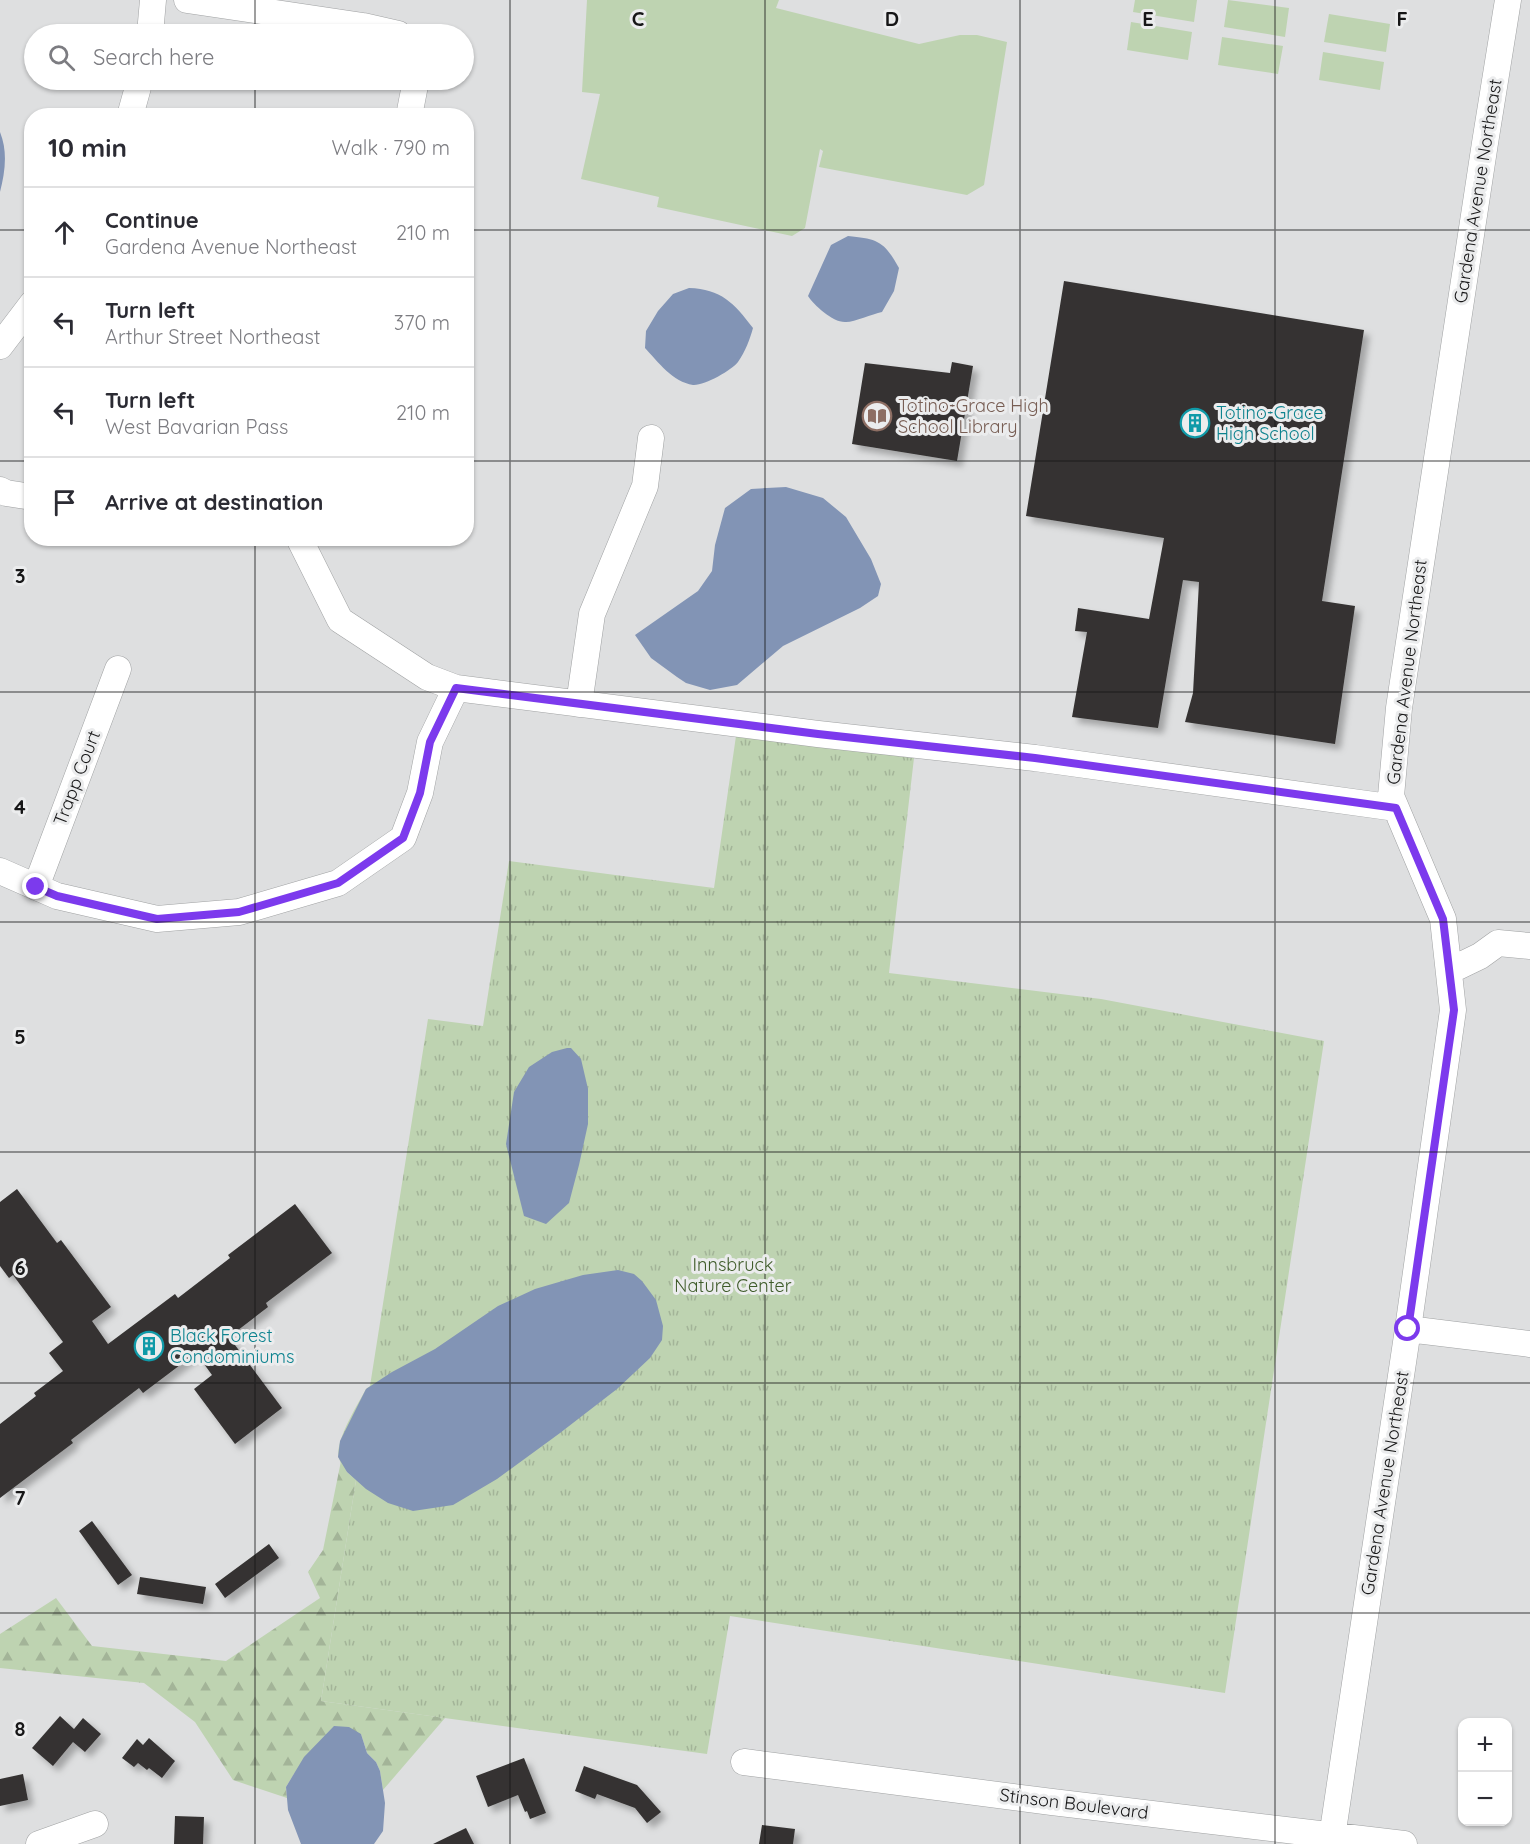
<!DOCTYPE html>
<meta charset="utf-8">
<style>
:root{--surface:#fff;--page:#f7f7f7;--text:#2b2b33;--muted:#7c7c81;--line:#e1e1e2}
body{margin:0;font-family:Quicksand,sans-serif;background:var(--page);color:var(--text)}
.controls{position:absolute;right:18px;bottom:18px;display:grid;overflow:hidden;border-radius:12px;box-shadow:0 2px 4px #0004}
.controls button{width:54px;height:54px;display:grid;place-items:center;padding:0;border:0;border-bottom:2px solid var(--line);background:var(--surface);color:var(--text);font:30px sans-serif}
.stop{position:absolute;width:18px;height:18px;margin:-14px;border:4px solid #7c3aed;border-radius:50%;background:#fff}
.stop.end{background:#7c3aed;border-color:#fff;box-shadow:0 2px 6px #0008}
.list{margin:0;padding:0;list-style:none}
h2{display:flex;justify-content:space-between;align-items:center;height:78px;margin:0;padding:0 24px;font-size:26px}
h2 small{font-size:20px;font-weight:400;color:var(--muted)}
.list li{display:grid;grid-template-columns:39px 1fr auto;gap:18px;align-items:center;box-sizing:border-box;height:90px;padding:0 24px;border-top:2px solid var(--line)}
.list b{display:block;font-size:22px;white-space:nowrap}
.list p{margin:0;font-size:20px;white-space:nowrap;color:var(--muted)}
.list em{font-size:20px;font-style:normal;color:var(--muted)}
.icon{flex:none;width:33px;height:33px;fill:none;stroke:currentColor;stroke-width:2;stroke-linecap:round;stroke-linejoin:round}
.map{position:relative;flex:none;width:1530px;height:1844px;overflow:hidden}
.search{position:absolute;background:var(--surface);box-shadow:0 2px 4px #0004;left:24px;top:24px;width:450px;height:66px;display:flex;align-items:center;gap:15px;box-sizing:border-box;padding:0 21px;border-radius:33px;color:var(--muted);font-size:22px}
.panel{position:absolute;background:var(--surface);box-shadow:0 2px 4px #0004;left:24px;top:108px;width:450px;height:438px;border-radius:24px}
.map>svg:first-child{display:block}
.grass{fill:#bed3b1}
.forest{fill:url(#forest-firs)}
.park{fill:url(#park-tufts)}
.water{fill:#8294b5}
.building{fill:#353332;filter:url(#shadow)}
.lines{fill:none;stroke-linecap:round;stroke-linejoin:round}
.minor-casing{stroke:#a0a2a3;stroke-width:27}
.minor{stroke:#fff;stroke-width:26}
.route{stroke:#7c3aed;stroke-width:8}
.grid{fill:none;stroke:#161617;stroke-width:1.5;stroke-opacity:0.55}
.labels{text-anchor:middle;stroke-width:6;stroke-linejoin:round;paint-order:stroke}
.street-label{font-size:18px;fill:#161617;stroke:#ebeced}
.education-label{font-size:18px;fill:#785e54;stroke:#ebeced;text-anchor:start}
.culture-label{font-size:18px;fill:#0d838f;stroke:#ebeced;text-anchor:start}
.park-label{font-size:18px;fill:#3e5b29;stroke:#ebeced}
.grid-label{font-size:20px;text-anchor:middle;font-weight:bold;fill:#161617;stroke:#ebeced;stroke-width:6;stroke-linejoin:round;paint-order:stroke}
</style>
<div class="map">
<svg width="1530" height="1844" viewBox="0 0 1530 1844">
<defs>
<pattern id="forest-firs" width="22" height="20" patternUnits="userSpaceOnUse" patternTransform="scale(1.5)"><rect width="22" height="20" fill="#bed3b1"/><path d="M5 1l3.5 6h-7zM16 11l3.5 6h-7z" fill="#a3b498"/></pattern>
<pattern id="park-tufts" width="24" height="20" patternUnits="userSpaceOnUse" patternTransform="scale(1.5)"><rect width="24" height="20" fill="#bed3b1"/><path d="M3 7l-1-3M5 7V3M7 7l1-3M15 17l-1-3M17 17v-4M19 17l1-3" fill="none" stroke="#a3b498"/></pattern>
<filter id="shadow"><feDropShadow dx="5.5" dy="5.5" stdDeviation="3" flood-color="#0004"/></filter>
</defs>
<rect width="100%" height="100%" fill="#dedfe0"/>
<path class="grass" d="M587,0H779L776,8L919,44L960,35H977L1007,42L984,185L967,195L819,167L823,151L820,149L805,228L792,236L657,207L659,197L581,179L600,94L582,92Z
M1135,0H1197L1194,22L1133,12Z
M1228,0L1289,8L1285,37L1224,27Z
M1329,14L1390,24L1386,52L1324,42Z
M1131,22L1192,32L1188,60L1127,50Z
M1222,37L1283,46L1278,74L1218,65Z
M1323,52L1384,62L1380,90L1319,80Z"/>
<path class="forest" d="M341,1461L347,1472L356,1480L321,1701L445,1718L383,1790L380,1771L376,1762L367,1753L361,1734L294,1774L286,1787L287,1798L233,1780L195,1722L144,1683L0,1668V1634L56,1598L92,1646L226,1661L320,1598L308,1572L323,1550Z"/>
<path class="park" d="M736,736L914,758L889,973L1101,999L1324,1041L1225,1693L730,1616L707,1754L321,1701L356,1480C349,1474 341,1467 339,1458C334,1442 358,1404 366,1389L370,1386L428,1019L483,1026L509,861L714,888Z"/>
<path class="water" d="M0,132C8,152 5,172 0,192Z
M848,236C878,239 884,241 899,268L894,291L882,312C872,314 855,322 846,322C833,323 814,305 808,296L831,245Z
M689,288C721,289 734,303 753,328C750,339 745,352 738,362C732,370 704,386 693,385C673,382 658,362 645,348L646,331L658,311L673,294Z
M786,487L823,498L846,517L871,559L881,584L878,596L860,608L783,646L737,685L710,690L686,683L677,677L651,658L635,635L698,591L712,571L715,545L725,508L751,489Z
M567,1048H571L581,1059L588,1089V1124L579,1165L569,1203L546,1224L524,1216L506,1144L514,1092L529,1067L552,1052Z
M618,1270L634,1274L642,1281L656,1300L663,1326L662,1340L650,1358L617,1389L560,1433L497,1479L453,1505L413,1511L388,1503L366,1489L347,1472L338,1457L340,1441L366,1389L392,1372L435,1349L498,1306L535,1289L583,1275Z
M334,1726L349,1727L361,1734L367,1753L376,1762L380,1771L385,1803L383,1831L374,1844H301L288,1810L286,1787L304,1757Z"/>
<path class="building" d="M1064,281L1364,330L1322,601L1355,606L1335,744L1185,722L1193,693L1199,582L1183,580L1158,728L1072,717L1087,632L1075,631L1078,608L1149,619L1164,538L1026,516Z
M952,362L973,366L957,461L852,444L865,363L950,373Z
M17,1189L57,1243L61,1240L111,1307L92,1321L108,1344L175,1294L178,1298L230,1258L228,1255L295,1204L332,1253L266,1303L268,1307L229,1337L282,1408L235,1444L194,1389L212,1375L196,1353L143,1393L139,1388L71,1440L73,1443L0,1498V1424L36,1396L34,1393L63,1371L49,1353L63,1342L13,1275L9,1278L0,1266V1202Z
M92,1521L132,1575L118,1585L79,1531Z
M269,1544L279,1558L225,1598L215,1584Z
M140,1577L206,1587L203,1604L137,1594Z
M60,1716L74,1729L83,1718L101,1734L85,1752L73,1742L53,1766L32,1748Z
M149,1738L175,1761L162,1778L149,1768L147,1770L138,1763L134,1767L122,1758L137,1739L143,1745Z
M524,1758L546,1813L530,1819L527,1811L525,1812L518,1795L488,1807L476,1776Z
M584,1766L637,1785L661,1812L647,1823L635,1808L597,1794L595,1799L575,1791Z
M23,1774L28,1800L0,1806V1779Z
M175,1816L204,1817L203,1844H174Z
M762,1825L795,1829L793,1844H759Z
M466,1828L474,1844H433Z"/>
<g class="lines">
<g class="minor-casing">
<path id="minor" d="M187,0L363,26L398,34
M150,34L153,0
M130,116L140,80
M409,116L416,80
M0,346L32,304
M0,490L6,493L32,497
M299,538L340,620L427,677L456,688L818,734L1035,758L1396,808
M579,704L592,614L645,486L651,438
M0,871L57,896L157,919L239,912L338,883L403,838L420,793L430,742L456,688
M36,887L118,669
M1449,971L1480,956L1498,943L1530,946
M1408,1329L1530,1344
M744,1762L1052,1802L1404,1844
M39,1844L95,1824
M1331,1844L1408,1329L1453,1010L1443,919L1391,796L1399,708L1485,143L1508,0"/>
</g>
<use href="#minor" class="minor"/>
</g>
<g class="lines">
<path class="route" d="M36,887L57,896L157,919L239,912L338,883L403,838L420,793L430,742L456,688L818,734L1035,758L1396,808L1443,919L1454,1010L1408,1329"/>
</g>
<path class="grid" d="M255,0V34M510,0V1844M765,0V1844M1020,0V1844M1275,0V1844M255,80V116M0,230H32M466,230H1530M0,461H32M466,461H1530M255,538V1844M0,692H1530M0,922H1530M0,1152H1530M0,1383H1530M0,1613H1530"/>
<defs>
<g id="library-ring" transform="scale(1.5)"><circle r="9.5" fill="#ebeced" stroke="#8d6e63" stroke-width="1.5"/><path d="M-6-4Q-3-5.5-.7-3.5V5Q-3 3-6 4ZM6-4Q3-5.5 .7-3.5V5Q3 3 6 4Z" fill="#8d6e63"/></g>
<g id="building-ring" transform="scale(1.5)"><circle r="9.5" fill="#ebeced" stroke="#0f9aa8" stroke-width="1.5"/><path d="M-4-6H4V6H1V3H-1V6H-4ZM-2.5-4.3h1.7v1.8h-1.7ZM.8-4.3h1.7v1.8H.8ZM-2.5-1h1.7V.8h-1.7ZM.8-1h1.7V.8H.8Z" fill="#0f9aa8"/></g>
</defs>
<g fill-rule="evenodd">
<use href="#library-ring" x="877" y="416"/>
<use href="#building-ring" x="1195" y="423"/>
<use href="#building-ring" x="149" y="1346"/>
</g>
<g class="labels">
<g class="street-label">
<text transform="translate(1478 191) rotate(-81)" y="6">Gardena Avenue Northeast</text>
<text transform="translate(1407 672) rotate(-83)" y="6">Gardena Avenue Northeast</text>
<text transform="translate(77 778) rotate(-69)" y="6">Trapp Court</text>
<text transform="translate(1385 1483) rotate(-81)" y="6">Gardena Avenue Northeast</text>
<text transform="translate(1074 1804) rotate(7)" y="6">Stinson Boulevard</text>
</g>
<g class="education-label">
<text x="898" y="412">Totino-Grace High<tspan x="898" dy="21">School Library</tspan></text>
</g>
<g class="culture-label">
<text x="1216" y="419">Totino-Grace<tspan x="1216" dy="21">High School</tspan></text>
<text x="170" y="1342">Black Forest<tspan x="170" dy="21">Condominiums</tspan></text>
</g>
<g class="park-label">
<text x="733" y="1271">Innsbruck<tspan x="733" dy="21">Nature Center</tspan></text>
</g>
</g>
<g class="grid-label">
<text x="638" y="26">C</text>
<text x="892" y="26">D</text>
<text x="1148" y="26">E</text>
<text x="1402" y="26">F</text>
<text x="20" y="583">3</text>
<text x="20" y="814">4</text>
<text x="20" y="1044">5</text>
<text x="20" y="1275">6</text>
<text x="20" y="1505">7</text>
<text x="20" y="1736">8</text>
</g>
</svg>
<div class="controls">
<button>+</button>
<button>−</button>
</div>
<div class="stop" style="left:1408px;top:1329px"></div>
<div class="stop end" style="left:36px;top:887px"></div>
<div class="search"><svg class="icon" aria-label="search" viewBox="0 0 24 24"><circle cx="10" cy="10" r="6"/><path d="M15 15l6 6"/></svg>Search here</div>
<section class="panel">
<h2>10 min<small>Walk · 790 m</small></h2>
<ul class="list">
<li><svg class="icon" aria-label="ahead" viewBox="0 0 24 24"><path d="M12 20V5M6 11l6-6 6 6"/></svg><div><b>Continue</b><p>Gardena Avenue Northeast</p></div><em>210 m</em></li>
<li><svg class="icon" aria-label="left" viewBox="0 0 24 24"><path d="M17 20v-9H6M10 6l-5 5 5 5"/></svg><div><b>Turn left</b><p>Arthur Street Northeast</p></div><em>370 m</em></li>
<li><svg class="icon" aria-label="left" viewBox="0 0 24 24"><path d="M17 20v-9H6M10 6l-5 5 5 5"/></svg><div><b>Turn left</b><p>West Bavarian Pass</p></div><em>210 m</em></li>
<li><svg class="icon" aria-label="arrive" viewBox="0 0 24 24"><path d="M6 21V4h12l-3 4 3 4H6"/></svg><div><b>Arrive at destination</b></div></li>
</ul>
</section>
</div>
